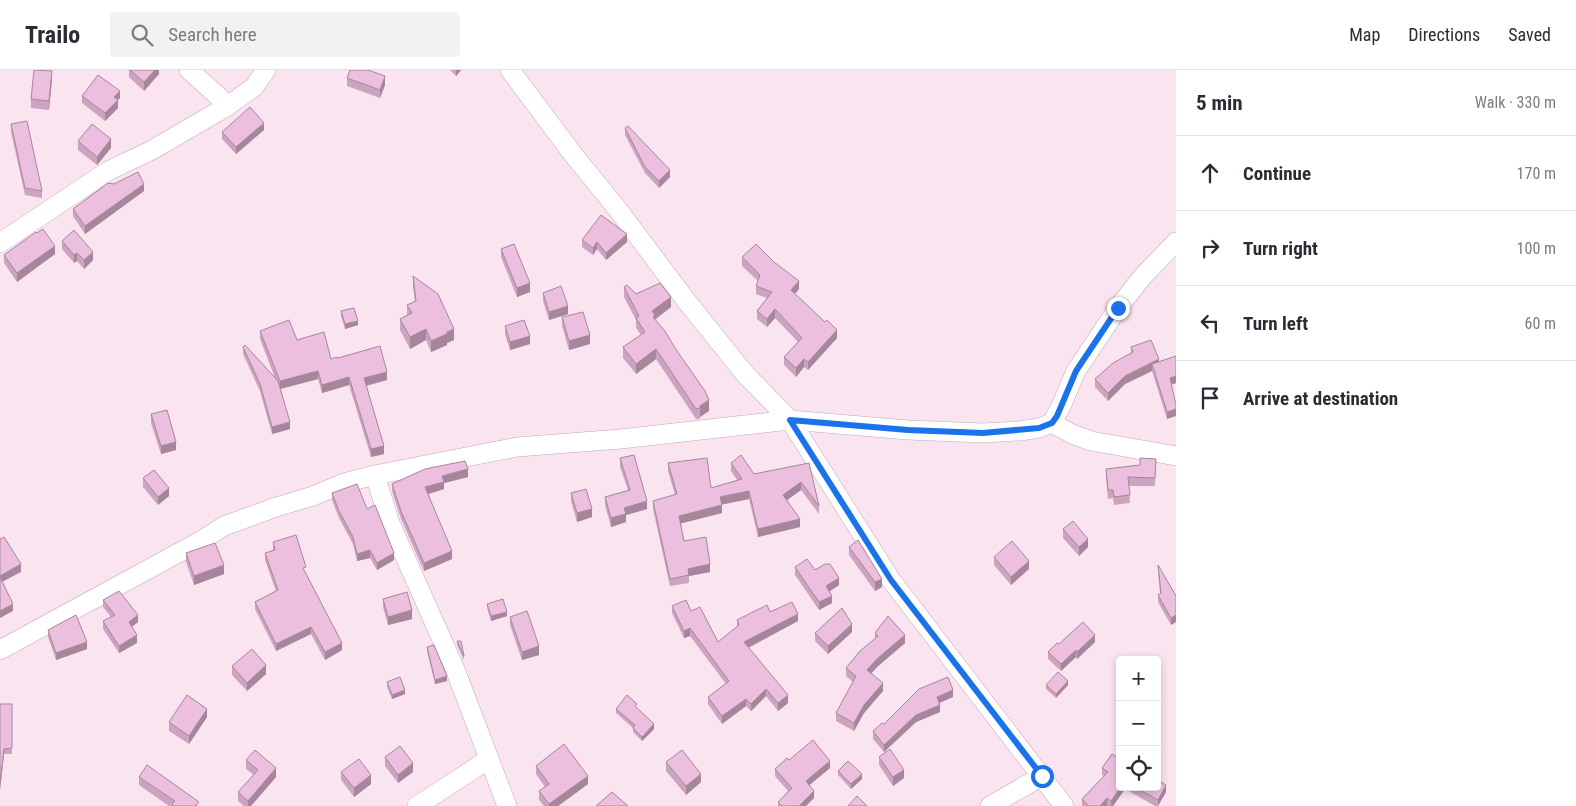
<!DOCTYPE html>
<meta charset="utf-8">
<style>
:root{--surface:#fff;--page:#f2f2f3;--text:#2b2b33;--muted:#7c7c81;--line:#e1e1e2}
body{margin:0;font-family:"Roboto Condensed",sans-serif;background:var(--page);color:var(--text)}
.controls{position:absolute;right:15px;bottom:15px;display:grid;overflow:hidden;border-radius:5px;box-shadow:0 2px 8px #0003}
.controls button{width:45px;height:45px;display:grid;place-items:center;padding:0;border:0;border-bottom:1px solid var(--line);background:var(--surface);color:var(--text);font:25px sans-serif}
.stop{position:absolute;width:15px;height:15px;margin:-11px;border:4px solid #1a73e8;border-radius:50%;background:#fff}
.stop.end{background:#1a73e8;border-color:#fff;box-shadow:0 1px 5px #0008}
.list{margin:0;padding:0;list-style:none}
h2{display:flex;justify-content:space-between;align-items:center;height:65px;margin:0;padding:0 20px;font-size:21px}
h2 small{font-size:16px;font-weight:400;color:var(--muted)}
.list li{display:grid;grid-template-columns:32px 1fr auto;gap:15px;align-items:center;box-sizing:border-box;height:75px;padding:0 20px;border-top:1px solid var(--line)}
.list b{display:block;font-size:19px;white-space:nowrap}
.list em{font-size:16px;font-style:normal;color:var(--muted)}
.icon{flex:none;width:28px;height:28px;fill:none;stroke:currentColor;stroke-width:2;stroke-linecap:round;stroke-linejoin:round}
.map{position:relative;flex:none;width:1176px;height:736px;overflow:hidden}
header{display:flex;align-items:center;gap:30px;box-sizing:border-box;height:70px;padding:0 25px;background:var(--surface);border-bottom:1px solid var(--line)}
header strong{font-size:24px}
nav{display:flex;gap:28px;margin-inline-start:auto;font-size:18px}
.search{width:350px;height:45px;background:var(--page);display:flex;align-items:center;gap:12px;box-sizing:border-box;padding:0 18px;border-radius:5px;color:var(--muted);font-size:19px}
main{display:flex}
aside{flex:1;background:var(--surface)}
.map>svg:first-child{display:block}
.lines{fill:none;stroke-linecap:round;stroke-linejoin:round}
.street-casing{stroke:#c5a7ba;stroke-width:20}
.street{stroke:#fff;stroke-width:19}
.wall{fill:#cca4bf}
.shaded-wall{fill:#a6869b}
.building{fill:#edbfde;stroke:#a6869b}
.route{stroke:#1a73e8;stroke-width:6}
</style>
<header>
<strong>Trailo</strong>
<div class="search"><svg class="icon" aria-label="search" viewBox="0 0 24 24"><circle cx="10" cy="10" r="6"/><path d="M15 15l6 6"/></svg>Search here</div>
<nav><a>Map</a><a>Directions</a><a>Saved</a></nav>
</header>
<main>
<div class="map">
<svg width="1176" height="736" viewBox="0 0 1176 736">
<rect width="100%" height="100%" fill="#fae4ef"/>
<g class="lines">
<g class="street-casing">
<path id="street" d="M510,0L572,83L619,141L688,233L745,304L790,350L891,510L1064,736
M226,37L254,17L266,0
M0,173L108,101L152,80L226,37L219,27L189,0
M1052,353L1072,364L1091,371L1176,386
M375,405L390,453L455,599L507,736
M0,580L204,469L224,456L276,437L313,426L344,413L375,405L517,377L621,369L790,350L908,360L983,363L1020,361L1039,358L1052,353L1062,334L1076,301L1118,238L1143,206L1176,172
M417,736L489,689
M990,736L1042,706"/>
</g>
<use href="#street" class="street"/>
</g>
<path class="wall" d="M129,0H159V4L144,21L129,7Z
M450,0H461L456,6Z
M347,8L385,15L380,28L347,16Z
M52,9L49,40L31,38V29Z
M82,26L120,28L117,30L118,38L105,51L82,33Z
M11,54L42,121V128L25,125L11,62Z
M625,58L670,107L659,118L645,103L625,65Z
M264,60L236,84L222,69V62Z
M78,71L111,78L97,95L78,80Z
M114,114L144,121L85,164L73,146V139Z
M582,170L627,172L606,190L597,179L593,185L582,177Z
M62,171L93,190L84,199L77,191L74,193L62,179Z
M501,179L530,222L517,227L501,187Z
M55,184L17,212L4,193V185Z
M742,187L799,219L795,224L837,268L808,300L804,297L796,307L784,295V287L798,272L775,248L767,257L757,249V241L767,228L756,224V216L758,211L742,196Z
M413,206L454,270L447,273V275L431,282L426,270L410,279L400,260V249L407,245V235L415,231L413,217Z
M624,217L636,224L671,237L655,250L709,341L700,347V349H696L656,289L636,304L623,288V277L641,265L636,258V250L624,227Z
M543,223L568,244L549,250L543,231Z
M341,241L358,255L345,259L341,246Z
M562,247L590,274L569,280L562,256Z
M505,256L530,274L510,280L505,264Z
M260,261L297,270L331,289L338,288L387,310L366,316L384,384L371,387L349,315L322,323L318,309L280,319L290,359L272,364L260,321L243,284V277L275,308L260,269Z
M1131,277L1159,292L1176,286V313L1171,315L1167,349L1152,301L1125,314L1108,331L1095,317V309L1131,283Z
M151,344L176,380L161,384L151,353Z
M620,388L647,439L626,445V452L611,457L605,435V427L628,420L620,397Z
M1156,389L1155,416H1129L1130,433L1114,435L1113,428L1108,429L1106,407V399L1140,395Z
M668,393L711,418L737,410L731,401V393L754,404L809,393L819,436V444L801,420L787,430L800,457L758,467L749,429L722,434V443L681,453L684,471L710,502L689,506V513L670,516L653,439V431L675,425L668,401Z
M468,407L444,413V419L428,424L452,489L424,501L401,449L392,421V414Z
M143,408L169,426L158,435L143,417Z
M332,423L367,439L394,490L377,500L370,488L357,491L353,474L339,448L332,430Z
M571,423L592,447L577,452L571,431Z
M1063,459L1088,477L1079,486L1063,468Z
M273,472L306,504L342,580L325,590L311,564L276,581L255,539V532L276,521L265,490V483L273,480Z
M849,477L882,517L875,521L849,485Z
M186,483L224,504L194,515L186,492Z
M994,487L1029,499L1011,515L994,495Z
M1158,495L1176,526V552L1171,555L1158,532V525L1160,524L1158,502Z
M795,497L815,500L839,515L829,521L832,533L819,540L795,505Z
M383,529L412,549L388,555L383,537Z
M103,530L138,552L132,557L137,573L119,583L103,559V551L111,547L103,537Z
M487,534L507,546L491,551L487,538Z
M672,536L691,541L718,572L737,557V550L770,542L798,551L748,578L788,633L778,641L766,626L751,641L746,636L722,654L708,634V627L726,614L690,566L684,568L672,543Z
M510,547L539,585L522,590L510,555Z
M48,560L87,579L56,590L48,567Z
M852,562L828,584L815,571V563Z
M875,563L905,573L877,597L871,604L883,621L864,643L854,661L836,651V643L853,612L846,606V598L875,569Z
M457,571L464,586V590L457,575Z
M1095,572L1077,589L1076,587L1061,601L1048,589V582L1059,574Z
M427,577L447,611L435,614L427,581Z
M232,596L266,604L247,621L232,605Z
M387,612L405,624L392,629L387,617Z
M1046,615H1068L1056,628L1046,619Z
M1120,623V634L1116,631V626Z
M953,627L939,633L940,642L916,652L884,682L873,669V661L884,654Z
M0,634L12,678V684H4L0,720Z
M637,638L654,659L642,671L633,662V658L616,643V639Z
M207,647L189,674L169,661V652Z
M1112,684L1120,717H1157L1166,722L1158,736H1155L1125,719L1113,736H1082V729L1104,706L1102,705V698Z
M385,687L413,702L398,713L385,696Z
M879,687L904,708L893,716L879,695Z
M246,690L276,707L251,736H244L238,731V722L254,705L246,699Z
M789,690L830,698L809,715L814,728L806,736H778V732L788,721L775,706V699Z
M666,692L701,712L686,725L666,701Z
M536,696L588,714L558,736H544L539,730V721L545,717L536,704Z
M838,701L862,709L851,719L838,705Z
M341,702L371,714L354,727L341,710Z
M139,707L199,736H169L139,715Z"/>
<path class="shaded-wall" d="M155,0H159V4L144,21V12Z
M456,0H461L456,6Z
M52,1V9L49,40V31Z
M385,6V15L380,28V20Z
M120,21V28L114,34V27Z
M118,30V38L105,51V43Z
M264,53V60L236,84V77Z
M111,69V78L97,95V87Z
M670,100V107L659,118V111Z
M144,114V121L85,164V156Z
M627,164V172L606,190V183Z
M597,172V179L593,185V178Z
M55,176V184L17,212V203Z
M93,182V190L84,199V190Z
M77,183V191L74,193V185Z
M799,211V219L791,228V220Z
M530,213V222L517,227V218Z
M671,227V237L655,249V255L653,258L652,241Z
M568,236V244L549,250V242Z
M775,239V248L767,257V249Z
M358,251V255L345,259V254Z
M426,259V270L410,279V267Z
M454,259V270L447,273V275L431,282V271Z
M837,260V268L808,300V292Z
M590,265V274L569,280V271Z
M530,266V274L510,280V272Z
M656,279V289L636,304V294Z
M804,289V297L796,307V298Z
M1159,289V297L1152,294V301L1125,314L1108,331V323L1125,306Z
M318,301V309L280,319V311Z
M387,302V310L364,316V308Z
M1176,306V313L1170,315V308Z
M349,307V315L322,323V315Z
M709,330V341L700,347V336Z
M1176,339V346L1167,349V342Z
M290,352V359L272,364V357Z
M176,372V380L161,384V376Z
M384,376V384L371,387V379Z
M468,399V407L444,413V419L425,425V417L442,406Z
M801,412V420L783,433V425Z
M169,418V426L158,435V427Z
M749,421V429L720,435V427Z
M647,431V439L626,445V452L611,457V448L624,438Z
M722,435V443L679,454V446Z
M592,439V447L577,452V443Z
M800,449V457L758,467V459Z
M1088,469V477L1079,486V477Z
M370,480V488L357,491V484Z
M452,481V489L424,501V493Z
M394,483V490L377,500V493Z
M1029,491V499L1011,515V507Z
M21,494V502L0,513V506Z
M710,494V502L689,506L688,499Z
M224,495V504L194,515V506Z
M839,508V515L826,524V516Z
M882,509V517L875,521V512Z
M832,526V533L819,540V532Z
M13,534V541L0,548V541Z
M412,540V549L388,555V547Z
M507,542V546L491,551V546Z
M798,544V551L744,580V572Z
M138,545V552L129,559V552Z
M1176,545V552L1171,555V548Z
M852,554V562L828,584V576Z
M311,557V564L276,581V574Z
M690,558V566L684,568V561Z
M137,565V573L119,583V576Z
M905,565V573L877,597L867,608V600L877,589Z
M1095,565V572L1077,589V582Z
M87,572V579L56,590V583Z
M342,573V580L325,590V582Z
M539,576V585L522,590V582Z
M1076,580V587L1061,601V594Z
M266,595V604L247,621V613Z
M447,606V611L435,614V610Z
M1068,611V615L1056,628V624Z
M883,613V621L864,643L854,661V653L864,635Z
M766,619V626L751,641V634Z
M405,620V624L392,629V625Z
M953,620V627L937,634V627Z
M788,625V633L778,641V633Z
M746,629V636L722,654V646Z
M940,635V642L916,652L884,682V675L916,645Z
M207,639V647L189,674V666Z
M654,654V659L642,671V667Z
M4,679V684L0,720V714Z
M830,691V698L806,718V711Z
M413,693V702L398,713V705Z
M276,698V707L251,736H248V731Z
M904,700V708L893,716V707Z
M701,704V712L686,725V716Z
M862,704V709L851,719V714Z
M371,705V714L354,727V718Z
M588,706V714L558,736H549V734Z
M1166,715V722L1158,736V730Z
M1121,717H1125V719L1113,736H1111V731Z
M814,721V728L806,736H799Z
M1107,728V736H1100Z"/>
<path class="building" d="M34,0L52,1L49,31L31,29Z
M130,0H155L144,12Z
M350,0H368L385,6L380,20L347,8Z
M98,5L120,21L114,27L118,30L105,43L82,26Z
M250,37L264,53L236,77L222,62Z
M27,51L42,121L25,118L11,54Z
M92,54L111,69L97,87L78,71Z
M628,56L670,100L659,111L645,97L625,58Z
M138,102L144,114L85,156L73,139L108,113L114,114Z
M601,145L627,164L606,183L597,172L593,178L582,170Z
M43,159L55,176L17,203L4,185L36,162L37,163Z
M74,160L93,182L84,190L77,183L74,185L62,171Z
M514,174L530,213L517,218L501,179Z
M756,174L774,192L799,211L791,220L825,252L827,250L837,260L808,292L804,289L796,298L784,287L802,268L775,239L767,249L757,241L772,222L756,216L760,205L742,187Z
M413,206L438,224L454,259L447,262V264L431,271L426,259L410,267L400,249L412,243L407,235L416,231Z
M660,213L671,227L652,241L655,245L653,247L665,261L675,278L705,321L709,330L700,336V338L696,339L656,279L636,294L623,277L645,262L636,248L639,246L624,217L627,215L636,224Z
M561,216L568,236L549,242L543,223Z
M354,238L358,251L345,254L341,241Z
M583,242L590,265L569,271L562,247Z
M289,250L297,270L324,262L331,289L337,287L338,288L380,276L387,302L364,308L384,376L371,379L349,307L322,315L318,301L280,311L260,261Z
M524,250L530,266L510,272L505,256Z
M1151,270L1159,289L1125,306L1108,323L1095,309L1113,293L1133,282L1131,277Z
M245,275L278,311L290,352L272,357L260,314L243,277Z
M1176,286V306L1170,308L1176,335V339L1167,342L1152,294Z
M167,340L176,372L161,376L151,344Z
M634,385L647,431L624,438L626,444L611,448L605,427L630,420L620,388Z
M741,385L754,404L809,393L819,436L801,412L783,425L800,449L758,459L749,421L720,427L722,435L679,446L684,471L706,467L710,494L688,499L689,505L670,509L653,431L677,424L668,393L707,388L711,418L742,409L731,393Z
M1140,388L1156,389L1155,408L1128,407L1130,425L1114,427L1113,420H1108L1106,399L1140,395Z
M465,391L468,399L442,406L444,412L425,417L452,481L424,493L401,441L392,414L425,399Z
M154,400L169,418L158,427L143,408Z
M357,414L367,439L375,435L394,483L377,493L370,480L357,484L353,467L339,441L332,423Z
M586,419L592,439L577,443L571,423Z
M1073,451L1088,469L1079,477L1063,459Z
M296,465L306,497L303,498L342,573L325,582L311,557L276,574L255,532L278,520L265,483L275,480L273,472Z
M4,467L21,494L0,506V469Z
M858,470L882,509L875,512L849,477Z
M1012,471L1029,491L1011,507L994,487Z
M215,473L224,495L194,506L186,483Z
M807,489L815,500L825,494H830L839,508L826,516L832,526L819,532L795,497Z
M1158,495L1176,526V545L1171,548L1158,525L1161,523Z
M0,507L13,534L0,541Z
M119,521L138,545L129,552L137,565L119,576L103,551L115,545L103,530Z
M407,522L412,540L388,547L383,529Z
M503,529L507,542L491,546L487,534Z
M686,530L691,541L700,537L718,572L739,555L737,550L767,535L770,542L792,532L798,544L744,572L788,625L778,633L766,619L751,634L746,629L722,646L708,627L729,611L690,558L684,561L672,536Z
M842,538L852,554L828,576L815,563Z
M527,541L539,576L522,582L510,547Z
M76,545L87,572L56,583L48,560Z
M888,546L905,565L877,589L867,600L883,613L864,635L854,653L836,643L856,606L846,598L860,581L878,566L875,563Z
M1083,552L1095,565L1077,582L1076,580L1061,594L1048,582L1057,573L1059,574Z
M457,571H461L464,586Z
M434,575L447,606L435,610L427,577Z
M252,579L266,595L247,613L232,596Z
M1058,602L1068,611L1056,624L1046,615Z
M400,607L405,620L392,625L387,612Z
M948,607L953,620L937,627L940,635L916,645L884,675L873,661L882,653L884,654L919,619Z
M1120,623V630L1116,626Z
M187,625L207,639L189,666L169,652Z
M627,625L637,634L635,636L654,654L642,667L633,658L635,655L616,639Z
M0,634H12V678L4,679L0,714Z
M813,670L830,691L806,711L814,721L799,736H782L778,732L792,718L775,699L787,688L789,690Z
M564,674L588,706L549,734L539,721L549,714L536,696Z
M400,676L413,693L398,705L385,687Z
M890,679L904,700L893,707L879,687Z
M255,680L276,698L248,731L238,722L258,700L246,690Z
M682,680L701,704L686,716L666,692Z
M1112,684L1120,689V717H1121L1111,731L1107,728L1100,736H1089L1082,729L1108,702L1102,698Z
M359,689L371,705L354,718L341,702Z
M848,691L862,704L851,714L838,701Z
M147,695L199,732L195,736H174L172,734L175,731L139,707Z
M1157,710L1166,715L1158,730L1135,717H1157Z
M612,722L628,736H596Z
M857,726L867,736H848Z"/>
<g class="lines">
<path class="route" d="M1042,706L891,510L790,350L908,360L983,363L1039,358L1052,353L1057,346L1076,301L1118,238"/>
</g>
</svg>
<div class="controls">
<button>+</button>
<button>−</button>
<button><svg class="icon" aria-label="locate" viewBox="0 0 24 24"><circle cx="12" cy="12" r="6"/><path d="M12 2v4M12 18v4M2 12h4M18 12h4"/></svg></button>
</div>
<div class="stop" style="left:1042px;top:706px"></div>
<div class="stop end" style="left:1118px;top:238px"></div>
</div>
<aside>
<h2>5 min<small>Walk · 330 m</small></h2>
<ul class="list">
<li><svg class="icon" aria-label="ahead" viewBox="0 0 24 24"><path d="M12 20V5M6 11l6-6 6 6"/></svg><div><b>Continue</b></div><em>170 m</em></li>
<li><svg class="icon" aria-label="right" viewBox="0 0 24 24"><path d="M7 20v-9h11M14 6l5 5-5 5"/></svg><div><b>Turn right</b></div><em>100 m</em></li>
<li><svg class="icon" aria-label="left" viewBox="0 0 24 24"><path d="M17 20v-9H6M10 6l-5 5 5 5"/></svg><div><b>Turn left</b></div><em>60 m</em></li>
<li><svg class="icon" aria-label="arrive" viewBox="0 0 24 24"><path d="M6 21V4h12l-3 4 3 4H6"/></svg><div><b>Arrive at destination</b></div></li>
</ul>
</aside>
</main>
